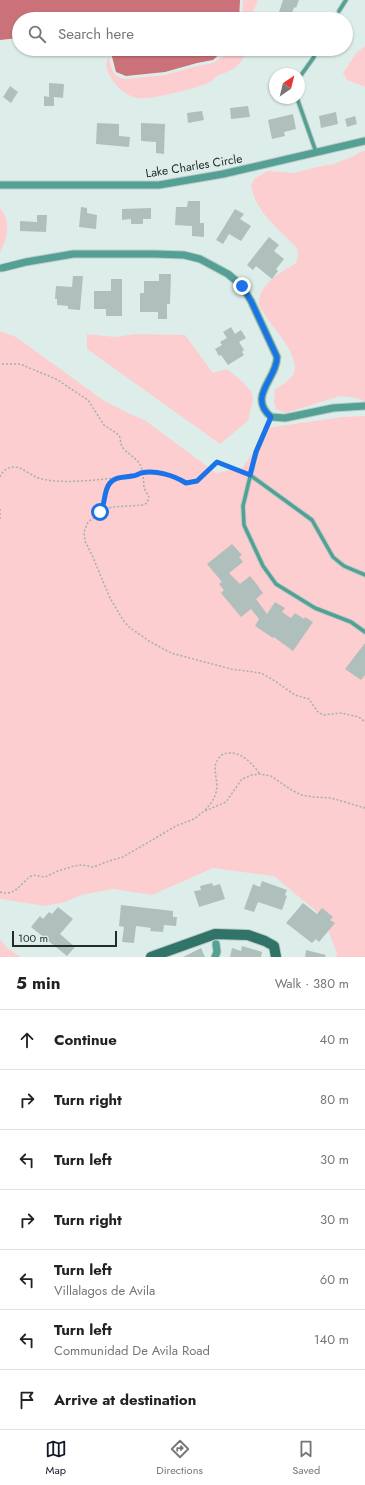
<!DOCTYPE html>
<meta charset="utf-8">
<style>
:root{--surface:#fff;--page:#f2f2f2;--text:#222;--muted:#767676;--line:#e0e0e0;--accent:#111827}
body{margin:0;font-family:Jost,sans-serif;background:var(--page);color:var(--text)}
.compass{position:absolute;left:269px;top:68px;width:36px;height:36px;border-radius:50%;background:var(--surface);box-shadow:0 1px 3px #0004;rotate:35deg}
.scale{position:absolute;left:12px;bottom:10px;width:105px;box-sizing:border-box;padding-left:4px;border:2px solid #252b2a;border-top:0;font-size:11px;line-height:14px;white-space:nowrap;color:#252b2a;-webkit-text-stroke:3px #ddeeea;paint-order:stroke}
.stop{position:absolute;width:12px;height:12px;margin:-9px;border:3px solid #1a73e8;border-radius:50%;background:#fff}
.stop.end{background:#1a73e8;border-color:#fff;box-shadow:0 1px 4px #0008}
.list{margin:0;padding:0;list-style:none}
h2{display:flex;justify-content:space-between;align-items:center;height:52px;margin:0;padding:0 16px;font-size:17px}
h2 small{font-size:13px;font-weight:400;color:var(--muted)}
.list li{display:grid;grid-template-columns:26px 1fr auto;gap:12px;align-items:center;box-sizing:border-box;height:60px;padding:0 16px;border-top:1px solid var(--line)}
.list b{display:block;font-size:15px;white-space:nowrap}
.list p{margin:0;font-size:13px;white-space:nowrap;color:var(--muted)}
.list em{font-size:13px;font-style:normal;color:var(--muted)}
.icon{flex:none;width:22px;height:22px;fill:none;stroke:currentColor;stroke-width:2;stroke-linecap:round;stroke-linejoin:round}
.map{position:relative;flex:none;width:365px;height:957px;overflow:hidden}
.search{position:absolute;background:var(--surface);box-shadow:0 1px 3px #0004;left:12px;right:12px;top:12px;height:44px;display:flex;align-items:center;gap:10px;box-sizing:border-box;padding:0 14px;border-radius:22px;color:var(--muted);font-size:15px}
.sheet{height:472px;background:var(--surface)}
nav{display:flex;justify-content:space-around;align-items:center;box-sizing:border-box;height:56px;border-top:1px solid var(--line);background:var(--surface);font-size:11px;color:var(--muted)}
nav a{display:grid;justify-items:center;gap:2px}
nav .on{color:var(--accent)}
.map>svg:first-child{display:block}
.green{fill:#fcced0}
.water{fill:#cb7179}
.building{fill:#afbfbb}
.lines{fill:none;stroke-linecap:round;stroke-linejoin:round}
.lane-casing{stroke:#bccbc7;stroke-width:5.5}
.street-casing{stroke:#bccbc7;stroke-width:9}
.secondary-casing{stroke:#bccbc7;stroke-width:12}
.path{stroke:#a3b0ad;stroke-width:1.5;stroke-dasharray:2 2;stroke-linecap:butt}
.lane{stroke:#54a094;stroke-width:3.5}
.street{stroke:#54a094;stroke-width:7}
.secondary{stroke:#2f7369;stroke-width:10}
.route{stroke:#1a73e8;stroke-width:5}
.labels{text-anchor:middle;stroke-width:4;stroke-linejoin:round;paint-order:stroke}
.street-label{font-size:12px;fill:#252b2a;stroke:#ddeeea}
</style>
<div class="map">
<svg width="365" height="957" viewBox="0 0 365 957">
<rect width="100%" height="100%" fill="#ddeeea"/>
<path class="green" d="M243,0H258L250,19H242Z
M365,46V87L347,80L343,73L357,52Z
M229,49H247C245,55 241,63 236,67C230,72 223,73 217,76C214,78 213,81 210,82C199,88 146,101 136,98C125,95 113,84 109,74C106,68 105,62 109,57C112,69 111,75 124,79L165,75L197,66L213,63L224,56Z
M362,151H365V402L357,398L340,396L286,413L276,409L274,401L275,389C280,386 289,381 292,376C305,360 271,326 263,312C261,308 258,306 259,301C261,282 282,272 296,263L298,254L297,248C279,229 256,213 251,186L254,179L267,171L294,173L317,167L334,164L354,156Z
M0,208C12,222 7,238 0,253Z
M0,331L16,337L103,400L128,413L146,421L216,473L242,468L253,453L267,428L342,417L365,416V957H336L337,954L323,917L274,876L213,868L152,895L114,889L81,895L65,902L46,906L0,899Z
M87,334L115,337L135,334L185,335L213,373L227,369L244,383L252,393L253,399L248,421L220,444L87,349Z
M0,939L7,948L21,957H0Z"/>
<path class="water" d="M0,0H240L239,19H19V38L0,40Z
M110,49H225L213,60L197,63L165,72L126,76L116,72Z"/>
<path class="building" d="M283,0H299L296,8L294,7L291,17L279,12Z
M320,12L338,18V19H318Z
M49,83L64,84L63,98L54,97V106H44V96L49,97Z
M10,86L18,92L11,103L3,97Z
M248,106L250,117L231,119L230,108Z
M202,111L204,120L188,123L187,113Z
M336,112L338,124L321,128L319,116Z
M293,114L296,129L284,132L285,136L272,139L268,120Z
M355,116L357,124L347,127L345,119Z
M97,123L119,124V136L130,137L129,147L96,144Z
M141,123L165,124L164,154L156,153V142L141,141Z
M188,201H200V223H204V237L192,236V226L175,225L176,207H187Z
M81,207L87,208V213L97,215L96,229L79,227Z
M151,208V219H143V224H131V219L122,220V209Z
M235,209L244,214L240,219L251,226L241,241L229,234L223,244L216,240Z
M37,215H47L46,232L20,231V221L37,222Z
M269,237L279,245L274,251L284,259L276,269L278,271L272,279L256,266L253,270L247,265Z
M159,274H171L170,304H167V319H158V312H140V293H144V281H159Z
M73,276H83L80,310L68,309V306L57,305V299H55L56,286L72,287Z
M111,279H122V316H106V309H94V291H111Z
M231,327L235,334L241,330L246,338L239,342L244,350L242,352L244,355L228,365L221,355L219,356L215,349L222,345L220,342L227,338L223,332Z
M232,544L242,555L239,557L243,562L229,573L240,584L250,576L255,582L263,593L256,599L267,614L275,602L285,608L282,612L291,618L295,613L304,619L305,617L313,622L293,651L274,637L273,638L255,626L259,619L251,609L241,617L221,593L224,590L219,584L222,582L207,564Z
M365,643V675L361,680L345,669Z
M262,881L287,890L285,895L287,896L282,910L258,902L254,912L244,909L253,884L260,887Z
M212,883L213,886L220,884L225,899L199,907L194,891L201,890L200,886Z
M303,903L317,914L322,908L333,917L330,920L335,923L319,942L316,939L312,943L286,923Z
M121,905L173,911V917H177L176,926L164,925L163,932L150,931L151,928L136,926L134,943L122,942L124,927L119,926Z
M58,907L73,919L60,934L75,947L67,956L31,927L40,916L43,919L49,912L52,914Z
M242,946L262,952L261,957H230L232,948L241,951Z
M201,948L205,957H183Z
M306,950L326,955L325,957H305Z"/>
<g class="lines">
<g class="lane-casing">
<path id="lane" d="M339,11L346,0
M299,78L314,57L312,49
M297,98L316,152
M271,417L256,452L243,506L244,525L263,566L276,584L315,608L351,622L365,632
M250,475L312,520L333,557L339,562L344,566L365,575"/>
</g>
<g class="street-casing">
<path id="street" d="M0,185H159L223,174L365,141
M2,268L26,262L73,254H155L184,255L200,259L228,274L242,286L251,301L277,357C277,379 247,396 271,417L285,418L333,408L365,406
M215,957L217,952L216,944"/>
</g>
<g class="secondary-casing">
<path id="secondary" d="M151,957L215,934L248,935L265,941L274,946L276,957"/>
</g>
<path class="path" d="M2,364H20L56,379L88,400L104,425L119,435C121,439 120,444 123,448C132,458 140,458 143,473L132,476L117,478L110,483L107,487L103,508L101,512L88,522L84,532L85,541L92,555L110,598L123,620L129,627L149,641L171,653L231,669L261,673L275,681L295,695L309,699L317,711L323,715L341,713L359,717L365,722
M0,477C2,472 7,467 14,467C23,467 32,477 42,479C64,484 93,480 116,478
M0,509V521
M102,511L112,507L143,505L147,503L149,497L144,488L143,473C161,474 170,473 186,483L197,481L217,462L245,474
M205,810C211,804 216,797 217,787C217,775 210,764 223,754C239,749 251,762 260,774
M0,892C17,897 20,882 33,875L45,877L58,871L74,866L82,865L93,867L112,860L123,857L176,826L194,819L203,812L226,802L242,779L252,775L260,774L271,776L290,789L301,795L313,797L331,798L365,808"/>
<use href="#lane" class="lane"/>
<use href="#street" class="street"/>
<use href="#secondary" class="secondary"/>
</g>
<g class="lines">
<path class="route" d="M100,512C106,504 103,491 110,483C116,476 124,478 132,476C136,476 138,474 141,473C156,470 173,475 186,483L197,481L217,462L250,475L256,452L271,417C247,396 277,379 277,357L251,301L242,286"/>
</g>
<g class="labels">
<g class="street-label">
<text transform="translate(194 166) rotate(-9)" y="4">Lake Charles Circle</text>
</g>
</g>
</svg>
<svg class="compass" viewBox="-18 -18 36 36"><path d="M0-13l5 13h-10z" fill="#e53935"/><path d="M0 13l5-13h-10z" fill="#767676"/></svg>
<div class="scale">100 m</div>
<div class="stop" style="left:100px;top:512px"></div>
<div class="stop end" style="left:242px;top:286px"></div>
<div class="search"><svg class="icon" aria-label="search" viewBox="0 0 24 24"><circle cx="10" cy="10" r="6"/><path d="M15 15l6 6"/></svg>Search here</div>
</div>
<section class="sheet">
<h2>5 min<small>Walk · 380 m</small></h2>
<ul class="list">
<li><svg class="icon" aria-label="ahead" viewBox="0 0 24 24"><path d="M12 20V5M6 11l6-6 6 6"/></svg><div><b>Continue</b></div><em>40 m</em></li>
<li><svg class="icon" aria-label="right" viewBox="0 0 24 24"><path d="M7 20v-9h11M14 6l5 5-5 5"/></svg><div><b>Turn right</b></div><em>80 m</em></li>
<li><svg class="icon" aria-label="left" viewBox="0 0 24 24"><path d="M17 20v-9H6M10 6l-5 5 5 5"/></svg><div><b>Turn left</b></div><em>30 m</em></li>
<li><svg class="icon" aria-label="right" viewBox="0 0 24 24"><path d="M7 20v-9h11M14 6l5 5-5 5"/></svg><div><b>Turn right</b></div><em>30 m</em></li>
<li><svg class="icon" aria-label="left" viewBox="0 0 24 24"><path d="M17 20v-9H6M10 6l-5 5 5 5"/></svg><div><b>Turn left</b><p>Villalagos de Avila</p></div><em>60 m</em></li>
<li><svg class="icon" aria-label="left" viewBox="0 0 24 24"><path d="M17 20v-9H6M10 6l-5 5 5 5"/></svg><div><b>Turn left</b><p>Communidad De Avila Road</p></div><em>140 m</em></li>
<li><svg class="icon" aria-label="arrive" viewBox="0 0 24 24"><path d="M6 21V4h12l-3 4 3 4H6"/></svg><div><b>Arrive at destination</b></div></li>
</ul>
</section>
<nav>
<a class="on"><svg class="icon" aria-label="map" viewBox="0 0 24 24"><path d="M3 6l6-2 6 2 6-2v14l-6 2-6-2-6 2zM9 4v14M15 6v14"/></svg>Map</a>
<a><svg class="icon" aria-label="directions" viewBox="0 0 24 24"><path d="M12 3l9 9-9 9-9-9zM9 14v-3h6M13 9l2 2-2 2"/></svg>Directions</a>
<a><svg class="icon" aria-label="saved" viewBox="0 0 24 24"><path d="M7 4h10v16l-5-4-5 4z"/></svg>Saved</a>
</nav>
